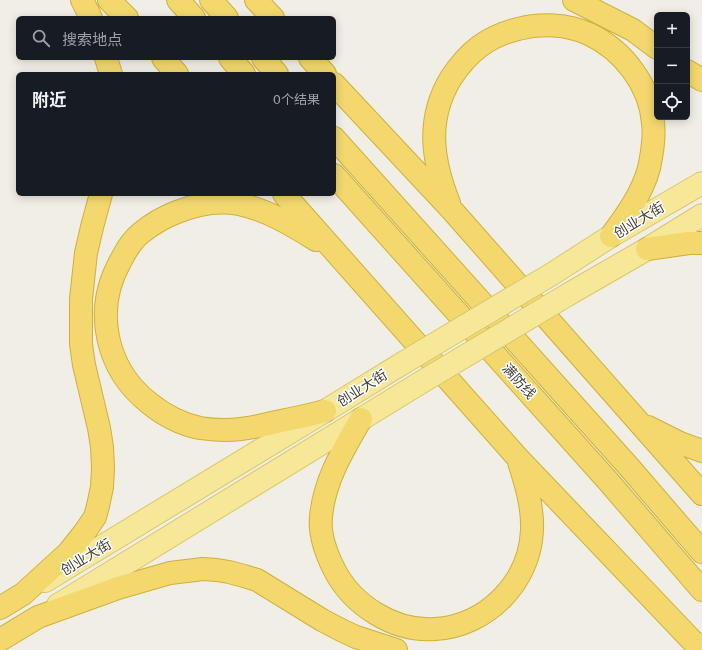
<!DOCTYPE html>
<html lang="zh">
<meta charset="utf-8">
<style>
:root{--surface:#171b24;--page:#20242c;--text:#f1f3f6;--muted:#9ea1a6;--line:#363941}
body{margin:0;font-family:"DejaVu Sans","Noto Sans SC",sans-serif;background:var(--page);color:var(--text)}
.controls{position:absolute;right:12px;top:12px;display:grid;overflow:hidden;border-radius:6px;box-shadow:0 2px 10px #0003}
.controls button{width:36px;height:36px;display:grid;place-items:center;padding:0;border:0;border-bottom:1px solid var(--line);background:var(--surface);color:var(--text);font:20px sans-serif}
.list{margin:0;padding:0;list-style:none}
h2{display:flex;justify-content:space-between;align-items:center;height:52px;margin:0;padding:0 16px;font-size:17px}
h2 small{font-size:13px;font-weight:400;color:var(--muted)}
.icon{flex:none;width:22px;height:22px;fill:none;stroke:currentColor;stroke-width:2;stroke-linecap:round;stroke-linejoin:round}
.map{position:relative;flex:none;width:702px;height:650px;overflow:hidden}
.search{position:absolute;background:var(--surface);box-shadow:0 2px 10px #0003;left:16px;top:16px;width:320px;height:44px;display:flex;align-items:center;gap:10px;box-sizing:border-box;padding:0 14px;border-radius:6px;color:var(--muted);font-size:15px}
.panel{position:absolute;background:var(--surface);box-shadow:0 2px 10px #0003;left:16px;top:72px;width:320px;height:124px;border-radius:6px}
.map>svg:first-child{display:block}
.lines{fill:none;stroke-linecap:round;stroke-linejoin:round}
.major-casing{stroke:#dac769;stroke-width:24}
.highway-casing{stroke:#d1ae3e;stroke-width:24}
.major{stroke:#f6e898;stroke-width:22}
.highway{stroke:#f3d86d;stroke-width:22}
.major-bridge-casing{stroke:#dac769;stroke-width:24;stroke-linecap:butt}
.major-bridge{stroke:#f6e898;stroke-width:22}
.labels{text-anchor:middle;stroke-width:3;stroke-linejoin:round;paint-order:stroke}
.street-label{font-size:14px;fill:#433f35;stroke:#fff}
</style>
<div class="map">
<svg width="702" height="650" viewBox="0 0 702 650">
<rect width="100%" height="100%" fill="#f1efe5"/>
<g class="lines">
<g class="major-casing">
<path id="major" d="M552,274L611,236L702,183
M569,294L647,249L702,215
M45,581L325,411L403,363
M58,605L420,383"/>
</g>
<g class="highway-casing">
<path id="highway" d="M82,0L91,18
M109,0L127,18
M178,0L194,18
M211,0L227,18
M256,0L273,18
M574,0L633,30L657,48
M106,58L111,74
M163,58L177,74
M230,58L244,74
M263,58L277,74
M310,58L325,74
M687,71L702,80
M334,84L451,209L702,494
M334,138L629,467L702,552
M334,175L608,481L702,590
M284,194L517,457L701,650
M449,203C432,160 426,119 451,78C468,52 488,36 518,29C541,23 567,24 589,34C623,50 650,85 653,123C655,138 652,154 649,168C642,194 626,216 611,236
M316,240C292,225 267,210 239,204C218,200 197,204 177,212C164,217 152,224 141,233C132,240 125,252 120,262C93,311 106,369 149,403C165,416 180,424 200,428C230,433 252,428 281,421C296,418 310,415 325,411
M647,249L689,243H702
M361,419C343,450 324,481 321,517C319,535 326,553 334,569C352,605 394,632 435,629C487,626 530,582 532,530C533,507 526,484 519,462
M648,427L680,443L702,451
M0,608L23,594L68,553L84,533L95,517L98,506L102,487L103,468L102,447L99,428L84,365L81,344V299L86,253L92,227L101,194
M0,640L38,617L118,588L170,573L203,569L217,570L229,572L244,576L257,580L322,620L341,630L356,637L396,650"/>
</g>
<use href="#major" class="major"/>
<use href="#highway" class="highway"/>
<g class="major-bridge-casing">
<path id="major-bridge" d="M403,363L552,274
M420,383L569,294"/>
</g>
<use href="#major-bridge" class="major-bridge"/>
</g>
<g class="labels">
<g class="street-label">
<text transform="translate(639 220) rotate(-31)" y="5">创业大街</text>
<text transform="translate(519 381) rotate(48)" y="5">满防线</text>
<text transform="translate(362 388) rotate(-32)" y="5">创业大街</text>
<text transform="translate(86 557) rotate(-31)" y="5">创业大街</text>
</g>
</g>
</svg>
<div class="controls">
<button>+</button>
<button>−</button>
<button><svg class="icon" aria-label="locate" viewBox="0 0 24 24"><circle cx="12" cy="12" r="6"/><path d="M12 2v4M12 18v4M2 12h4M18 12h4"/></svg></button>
</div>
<div class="search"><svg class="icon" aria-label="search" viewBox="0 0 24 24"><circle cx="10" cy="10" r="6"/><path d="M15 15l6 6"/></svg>搜索地点</div>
<section class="panel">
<h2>附近<small>0个结果</small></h2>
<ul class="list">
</ul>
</section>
</div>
